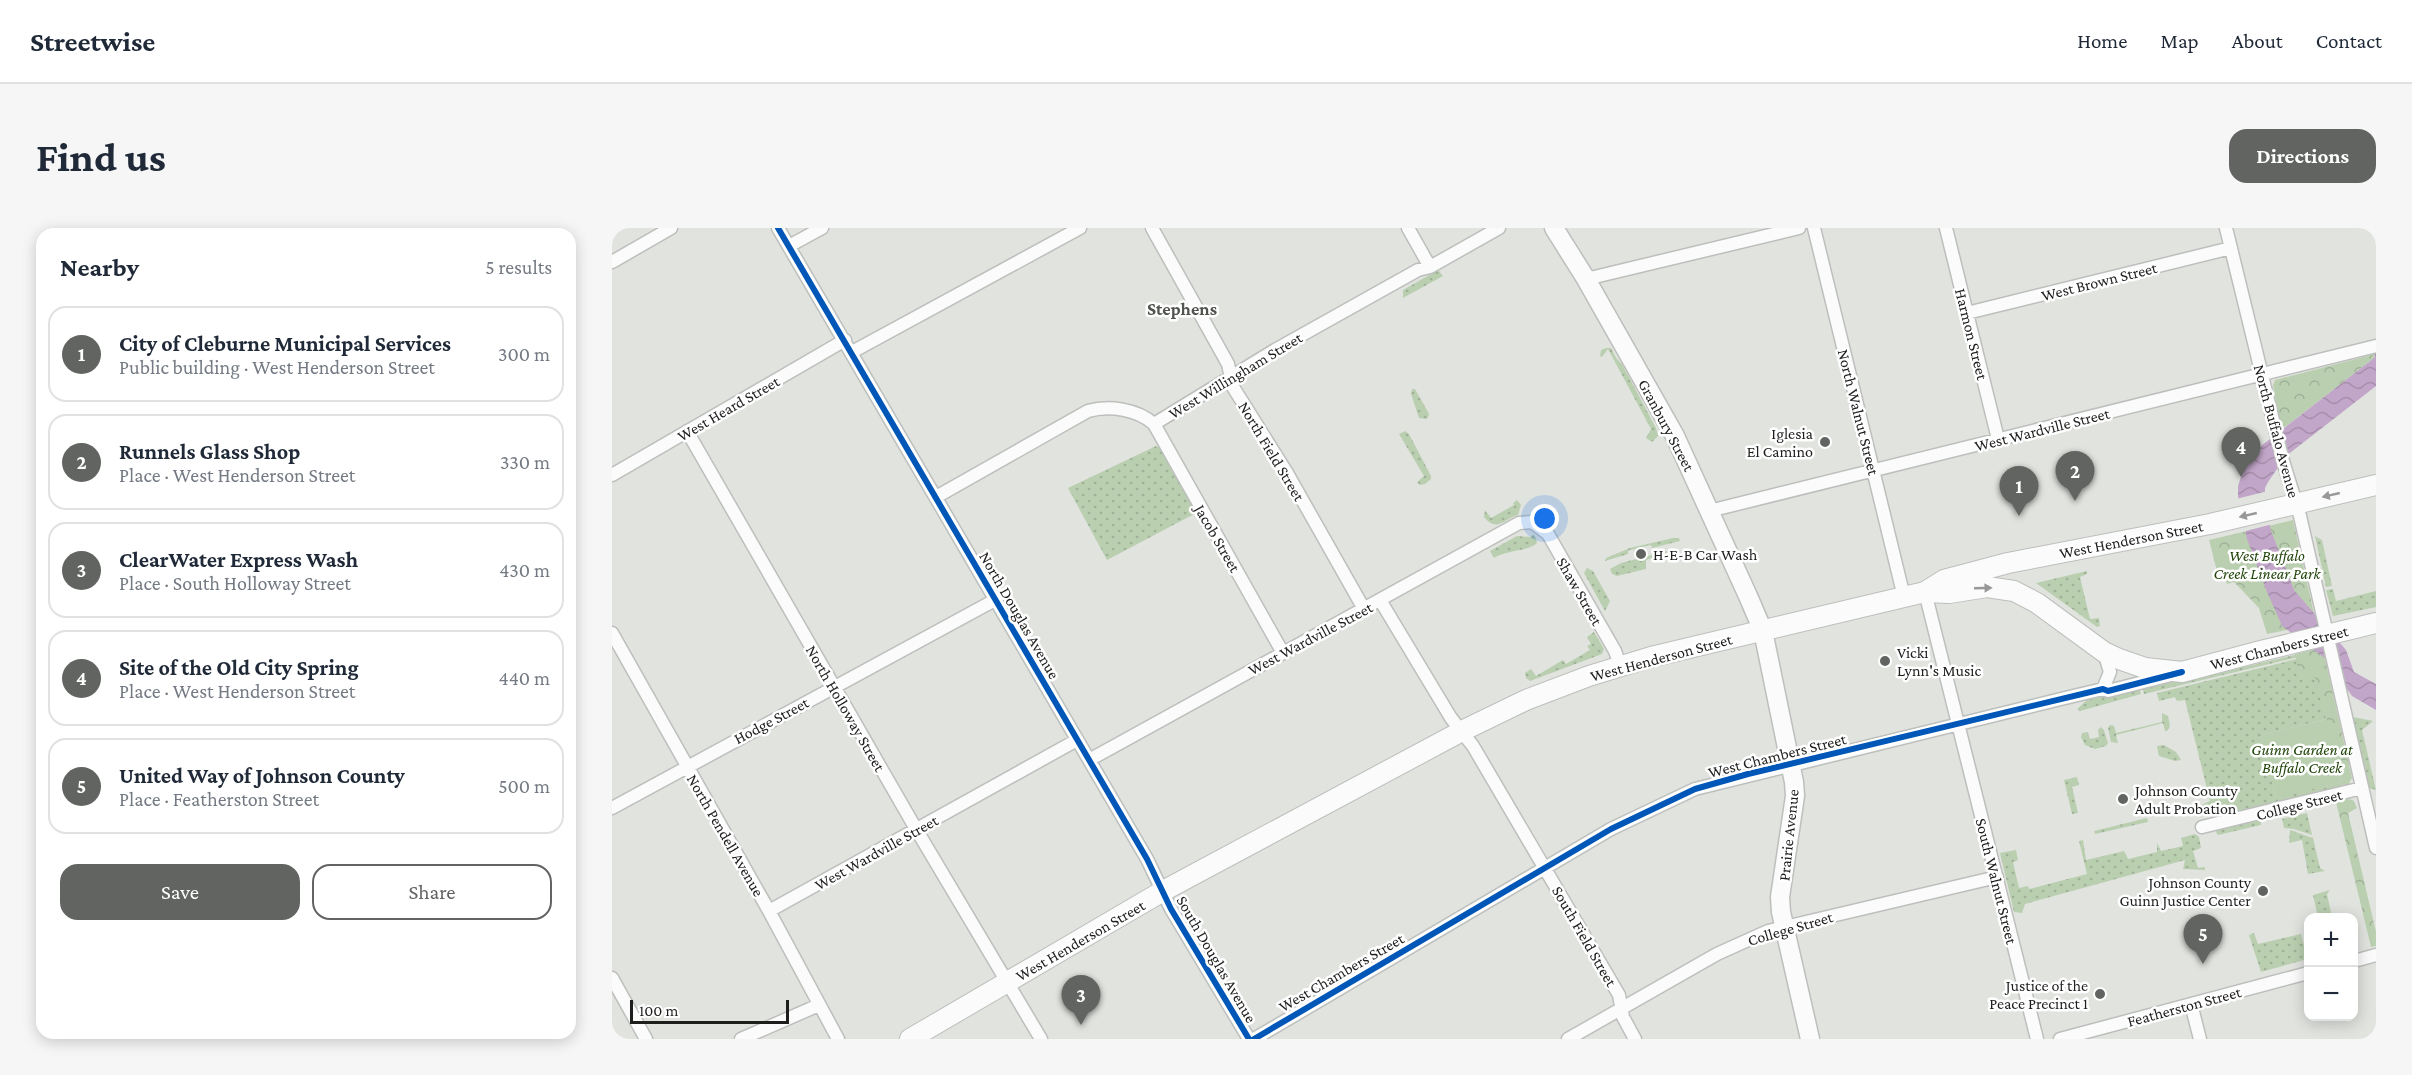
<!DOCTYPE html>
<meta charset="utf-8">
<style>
:root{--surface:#fff;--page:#f6f6f7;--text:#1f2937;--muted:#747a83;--line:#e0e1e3;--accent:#626461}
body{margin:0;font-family:"Crimson Pro",serif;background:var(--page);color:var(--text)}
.controls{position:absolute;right:18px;bottom:18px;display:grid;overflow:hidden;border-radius:12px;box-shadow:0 3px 15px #0003}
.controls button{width:54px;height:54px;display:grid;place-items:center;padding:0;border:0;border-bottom:2px solid var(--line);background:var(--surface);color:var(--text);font:30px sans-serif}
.scale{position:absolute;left:18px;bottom:15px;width:159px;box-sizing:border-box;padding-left:6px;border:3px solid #1e1f1d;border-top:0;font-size:16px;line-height:21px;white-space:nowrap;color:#1e1f1d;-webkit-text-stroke:4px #fff;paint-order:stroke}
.you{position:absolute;left:933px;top:291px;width:21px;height:21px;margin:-15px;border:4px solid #fff;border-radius:50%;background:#1a73e8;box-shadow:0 0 0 9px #1a73e833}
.badge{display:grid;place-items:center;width:39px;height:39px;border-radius:50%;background:var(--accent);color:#fff;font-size:20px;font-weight:700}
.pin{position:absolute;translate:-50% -50px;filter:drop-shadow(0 2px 3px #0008)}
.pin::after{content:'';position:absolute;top:32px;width:21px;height:18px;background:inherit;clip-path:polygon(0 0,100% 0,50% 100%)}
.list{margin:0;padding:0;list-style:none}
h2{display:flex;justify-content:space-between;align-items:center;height:78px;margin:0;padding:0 24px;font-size:26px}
h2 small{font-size:20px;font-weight:400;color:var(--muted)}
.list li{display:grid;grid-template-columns:39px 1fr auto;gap:18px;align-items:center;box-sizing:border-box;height:96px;margin:0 12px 12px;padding:0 12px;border:2px solid var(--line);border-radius:18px}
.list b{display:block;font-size:22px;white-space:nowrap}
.list p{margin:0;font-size:20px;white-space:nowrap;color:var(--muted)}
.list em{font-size:20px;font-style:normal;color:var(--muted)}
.actions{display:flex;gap:12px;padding:18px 24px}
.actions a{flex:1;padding:14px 0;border:2px solid var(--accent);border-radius:18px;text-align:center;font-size:21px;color:var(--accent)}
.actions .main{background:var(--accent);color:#fff}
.map{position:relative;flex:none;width:1764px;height:811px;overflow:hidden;border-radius:18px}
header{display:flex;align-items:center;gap:36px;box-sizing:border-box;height:84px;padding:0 30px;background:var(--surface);border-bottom:2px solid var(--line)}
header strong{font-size:28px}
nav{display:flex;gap:33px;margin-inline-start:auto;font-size:21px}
.intro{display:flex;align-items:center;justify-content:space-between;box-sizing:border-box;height:144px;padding:0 36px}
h1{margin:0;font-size:42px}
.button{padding:15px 27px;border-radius:18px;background:var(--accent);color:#fff;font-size:21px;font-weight:700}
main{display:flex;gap:36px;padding:0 36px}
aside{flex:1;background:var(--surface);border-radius:18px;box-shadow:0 3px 15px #0003}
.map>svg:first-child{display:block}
.grass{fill:url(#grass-dots)}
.park{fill:url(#park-crowns)}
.garden{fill:#bacfb0}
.water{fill:url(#water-waves)}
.pier{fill:#e1e3df}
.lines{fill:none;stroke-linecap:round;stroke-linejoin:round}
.street-casing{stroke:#bdbfbd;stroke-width:15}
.secondary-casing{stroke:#bdbfbd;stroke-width:21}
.primary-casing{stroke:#bdbfbd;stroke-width:22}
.street{stroke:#fafbfa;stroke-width:12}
.secondary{stroke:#fafbfa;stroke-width:18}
.primary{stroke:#fafbfa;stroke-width:20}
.cycleway-casing{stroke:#fff;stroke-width:10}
.cycleway{stroke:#0057b8;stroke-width:6}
.oneway{fill:#979897}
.poi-dot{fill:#626461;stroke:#fff;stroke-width:2}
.labels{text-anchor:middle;stroke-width:5;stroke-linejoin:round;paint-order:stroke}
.street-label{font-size:16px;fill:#1e1f1d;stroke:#fff}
.poi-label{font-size:16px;fill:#1e1f1d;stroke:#fff;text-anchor:end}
.park-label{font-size:16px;font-style:italic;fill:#21450a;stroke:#fff}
.neighbourhood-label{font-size:18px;font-weight:bold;fill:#50534e;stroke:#fff}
</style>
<header>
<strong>Streetwise</strong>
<nav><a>Home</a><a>Map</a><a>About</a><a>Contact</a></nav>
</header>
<div class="intro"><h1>Find us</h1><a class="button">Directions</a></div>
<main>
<aside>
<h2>Nearby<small>5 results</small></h2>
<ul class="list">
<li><span class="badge">1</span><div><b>City of Cleburne Municipal Services</b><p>Public building · West Henderson Street</p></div><em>300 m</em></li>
<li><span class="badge">2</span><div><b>Runnels Glass Shop</b><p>Place · West Henderson Street</p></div><em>330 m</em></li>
<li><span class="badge">3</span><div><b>ClearWater Express Wash</b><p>Place · South Holloway Street</p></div><em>430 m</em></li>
<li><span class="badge">4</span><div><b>Site of the Old City Spring</b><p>Place · West Henderson Street</p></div><em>440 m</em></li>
<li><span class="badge">5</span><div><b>United Way of Johnson County</b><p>Place · Featherston Street</p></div><em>500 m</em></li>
</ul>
<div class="actions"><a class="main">Save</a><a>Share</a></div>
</aside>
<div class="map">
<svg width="1764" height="811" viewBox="0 0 1764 811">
<defs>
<pattern id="grass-dots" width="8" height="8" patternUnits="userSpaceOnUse" patternTransform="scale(1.5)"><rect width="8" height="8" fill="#bacfb0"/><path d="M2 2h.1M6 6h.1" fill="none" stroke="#9fb197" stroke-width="1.8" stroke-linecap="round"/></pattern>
<pattern id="park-crowns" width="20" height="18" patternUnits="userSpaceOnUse" patternTransform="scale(1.5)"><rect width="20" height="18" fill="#bacfb0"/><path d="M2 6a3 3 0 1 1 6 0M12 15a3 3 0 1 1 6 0" fill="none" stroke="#9fb197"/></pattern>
<pattern id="water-waves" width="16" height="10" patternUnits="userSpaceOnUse" patternTransform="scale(1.5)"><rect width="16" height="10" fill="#c2a6c9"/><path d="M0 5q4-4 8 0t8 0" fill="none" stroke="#a68eac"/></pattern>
</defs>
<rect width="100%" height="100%" fill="#e1e3df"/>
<path class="grass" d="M826,42L831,48L791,70V62Z
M994,120H999L1004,130L1010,136L1044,200L1046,208L1040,214L1034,210L1039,201L996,121L990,129L988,128L989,122Z
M800,161H803L816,184L817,187L815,191L807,190L799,166Z
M793,203L797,206L819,248V251L813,256L808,257L805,254L812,248L787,206Z
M544,218L552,222L586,284L495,332L456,260Z
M905,272L909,277L906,287C894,290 885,305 872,289L873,282L879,290L902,277L901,275Z
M921,306L924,310L925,315C918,323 895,322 882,330L878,323L905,308L919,309Z
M1703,308L1710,312L1720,358L1714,359Z
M1061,310H1067L1068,313L1040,320L1039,317L1018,322L1016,323V326L993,333L994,330L1018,320Z
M1059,322L1074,330L1063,333L1060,323L1034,332V341L1005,348L1000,346L998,341L1009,335Z
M975,340L981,343L998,373L993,383L972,345Z
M1475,343V346L1468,349L1478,391L1487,390L1488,398L1485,399L1424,355Z
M1721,361L1724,373L1764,363V379L1721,388L1714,362Z
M982,404L992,421L990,426L918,453L914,450L913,445L919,441L924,448L951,432L954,436L978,422L975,418L979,416L975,409Z
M1687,426L1695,427L1532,466L1530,459L1550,454L1582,451Z
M1693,429L1703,445L1719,490L1649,507L1664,569L1730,554L1731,558L1608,588L1596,586L1589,577L1598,573L1573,472L1565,473L1563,469L1547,473L1545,465Z
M1527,460L1529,466L1468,483L1465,481L1475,472Z
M1550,485L1556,488L1558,498L1555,503H1553L1551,495L1504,507L1506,515L1499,514L1496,500L1498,497L1502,498L1504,505L1550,494Z
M1741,489L1761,493L1750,502L1764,562L1757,560Z
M1489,499L1492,502L1496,515L1494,518L1483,521L1473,517L1469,509L1470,505L1476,504L1478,511L1487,509L1486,502Z
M1552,517L1564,524L1569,532L1563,533L1547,528L1545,518Z
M1465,549L1467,557L1460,559L1466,585L1460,586L1452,552Z
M1695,585L1700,607L1682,601L1672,600L1670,591Z
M1535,590L1536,594L1483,606L1482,603Z
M1649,592V597L1606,607L1604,604V602Z
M1678,602L1701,610L1708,640L1713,643L1696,646L1690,612L1677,615Z
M1583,606L1587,609L1589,620L1581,623L1586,640L1593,639V642L1571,641L1573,632L1413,676L1410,685L1402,684L1388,625L1404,622L1406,632L1401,634L1407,660L1416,658L1417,661L1475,646L1467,613L1471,612L1474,632L1512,623L1516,631L1545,624V615L1549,623L1571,618L1569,610Z
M1718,662L1715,666L1720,689H1706L1701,667Z
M1642,705L1646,716L1689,706L1693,722H1696V731L1649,744L1637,707Z"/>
<path class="park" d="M1763,126L1762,130L1669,202L1661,157L1663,152Z
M1681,292L1703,390L1694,398L1655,406L1647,380L1622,354L1615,356L1611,342L1605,343L1597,312Z
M1703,421L1712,426L1740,550L1736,557L1731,558L1703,449L1688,452L1683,426Z
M1736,571L1741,572L1745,580L1736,585L1764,704V718L1759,719L1724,574Z"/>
<path class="garden" d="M1715,491L1730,554L1664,570L1649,507Z"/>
<path class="water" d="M1764,111V158L1674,228L1656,254L1653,260V273L1659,303L1669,328L1667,336L1673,338L1682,362L1734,422L1742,444L1764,456V482L1740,468L1714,431L1670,398L1655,364L1635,311L1626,268V258L1632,240L1649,218L1762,130L1763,128L1759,113Z"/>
<path class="pier" d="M1656,263L1661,296L1630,304L1624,271Z"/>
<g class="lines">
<g class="street-casing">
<path id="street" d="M166,0L535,631L559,681L637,811
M540,0L616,136L621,159L675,245L752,381
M796,0L818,39
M1202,0L1292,369
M1334,0L1386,211
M1614,0L1671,233L1688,288L1764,620
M177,18L210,0
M0,34L59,0
M974,51L1187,0
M1355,85L1619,20
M240,124L468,0
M542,196L671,425
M75,203L304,601L429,811
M0,247L233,112
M324,269L476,183C497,177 525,181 542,196L663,122L806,42L818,39L887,0
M1097,283L1764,118
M1313,364L1425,811
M768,372L839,490L861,518L1007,767L1011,789L1023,811
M0,405L157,683L226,811
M1491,461L1498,444L1492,424
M477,532L907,295L920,294L936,306L1003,423L1008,437
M0,580L383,372
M1590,599L1750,560
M157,683L465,512
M1742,733L1764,727
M0,750L34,811
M1579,776L1588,811
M129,811L207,777
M642,811L999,601L1083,561L1453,470L1491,461L1496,463L1559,447
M956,811L1105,726L1156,703L1385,649
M1448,811L1696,745"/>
</g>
<g class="secondary-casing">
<path id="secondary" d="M942,0L974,51L1063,208L1136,368L1151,403L1182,554L1183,568L1168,669L1169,684L1198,811"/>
</g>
<g class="primary-casing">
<path id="primary" d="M1313,364L1337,365L1375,359L1402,363L1425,375L1492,424L1507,431L1533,440L1570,444L1649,423L1764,395
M298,811L551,663L850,503L914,472L977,448L1039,429L1313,364L1332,352L1396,335L1598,296L1764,257"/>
</g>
<use href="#street" class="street"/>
<use href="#secondary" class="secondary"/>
<use href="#primary" class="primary"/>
<g class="cycleway-casing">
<path id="cycleway" d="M166,0L535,631L559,681L637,811
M642,811L999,601L1083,561L1136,546L1491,461L1496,463L1570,444"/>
</g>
<use href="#cycleway" class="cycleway"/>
</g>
<defs><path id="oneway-solid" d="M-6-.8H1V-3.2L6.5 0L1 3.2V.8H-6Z" transform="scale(1.5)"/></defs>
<g class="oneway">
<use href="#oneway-solid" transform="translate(1719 267) rotate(167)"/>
<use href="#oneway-solid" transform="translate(1636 287) rotate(167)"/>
<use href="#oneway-solid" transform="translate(1371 360) rotate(-2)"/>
</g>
<g class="poi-dot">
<circle cx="1213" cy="214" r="6"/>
<circle cx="1029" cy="326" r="6"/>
<circle cx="1273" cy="433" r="6"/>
<circle cx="1511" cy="571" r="6"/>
<circle cx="1651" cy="663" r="6"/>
<circle cx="1488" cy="766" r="6"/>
</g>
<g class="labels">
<g class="street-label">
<text transform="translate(1487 53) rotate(-14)" y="6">West Brown Street</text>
<text transform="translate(1360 106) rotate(76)" y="6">Harmon Street</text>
<text transform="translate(623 147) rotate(-31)" y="6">West Willingham Street</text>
<text transform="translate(116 180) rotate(-30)" y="6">West Heard Street</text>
<text transform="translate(1247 184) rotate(76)" y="6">North Walnut Street</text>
<text transform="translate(1055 197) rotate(62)" y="6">Granbury Street</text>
<text transform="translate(1430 201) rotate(-14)" y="6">West Wardville Street</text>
<text transform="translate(1665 203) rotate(75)" y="6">North Buffalo Avenue</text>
<text transform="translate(660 223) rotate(59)" y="6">North Field Street</text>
<text transform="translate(606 310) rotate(60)" y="6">Jacob Street</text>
<text transform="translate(1519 311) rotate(-11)" y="6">West Henderson Street</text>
<text transform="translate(968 363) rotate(60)" y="6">Shaw Street</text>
<text transform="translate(408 387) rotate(60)" y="6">North Douglas Avenue</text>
<text transform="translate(698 410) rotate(-28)" y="6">West Wardville Street</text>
<text transform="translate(1667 419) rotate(-14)" y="6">West Chambers Street</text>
<text transform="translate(1049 429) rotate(-15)" y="6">West Henderson Street</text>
<text transform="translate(234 480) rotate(60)" y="6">North Holloway Street</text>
<text transform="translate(159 492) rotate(-28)" y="6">Hodge Street</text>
<text transform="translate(1165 527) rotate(-14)" y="6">West Chambers Street</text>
<text transform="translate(1687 576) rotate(-14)" y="6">College Street</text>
<text transform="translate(114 607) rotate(60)" y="6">North Pendell Avenue</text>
<text transform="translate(1176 607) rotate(-84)" y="6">Prairie Avenue</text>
<text transform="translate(264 624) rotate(-29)" y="6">West Wardville Street</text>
<text transform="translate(1385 653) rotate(76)" y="6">South Walnut Street</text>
<text transform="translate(1178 700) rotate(-16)" y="6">College Street</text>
<text transform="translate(973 708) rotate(60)" y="6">South Field Street</text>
<text transform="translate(468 712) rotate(-30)" y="6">West Henderson Street</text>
<text transform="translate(605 731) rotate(60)" y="6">South Douglas Avenue</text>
<text transform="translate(729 744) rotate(-30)" y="6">West Chambers Street</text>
<text transform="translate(1572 778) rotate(-15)" y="6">Featherston Street</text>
</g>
<g class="poi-label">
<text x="1201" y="211">Iglesia<tspan x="1201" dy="18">El Camino</tspan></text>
<text x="1041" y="332" text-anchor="start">H-E-B Car Wash</text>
<text x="1285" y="430" text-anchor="start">Vicki<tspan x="1285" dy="18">Lynn's Music</tspan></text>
<text x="1523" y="568" text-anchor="start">Johnson County<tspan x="1523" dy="18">Adult Probation</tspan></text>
<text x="1639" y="660">Johnson County<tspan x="1639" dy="18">Guinn Justice Center</tspan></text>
<text x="1476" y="763">Justice of the<tspan x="1476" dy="18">Peace Precinct 1</tspan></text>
</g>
<g class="park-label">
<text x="1655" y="333">West Buffalo<tspan x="1655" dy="18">Creek Linear Park</tspan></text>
<text x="1690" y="527">Guinn Garden at<tspan x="1690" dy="18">Buffalo Creek</tspan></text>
</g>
<g class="neighbourhood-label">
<text x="570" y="87">Stephens</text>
</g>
</g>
</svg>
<div class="controls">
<button>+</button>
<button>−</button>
</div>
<div class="scale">100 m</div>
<div class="you"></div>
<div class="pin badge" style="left:1407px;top:288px">1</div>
<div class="pin badge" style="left:1463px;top:273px">2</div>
<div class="pin badge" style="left:469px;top:797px">3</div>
<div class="pin badge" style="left:1629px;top:249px">4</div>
<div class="pin badge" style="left:1591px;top:736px">5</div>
</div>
</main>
